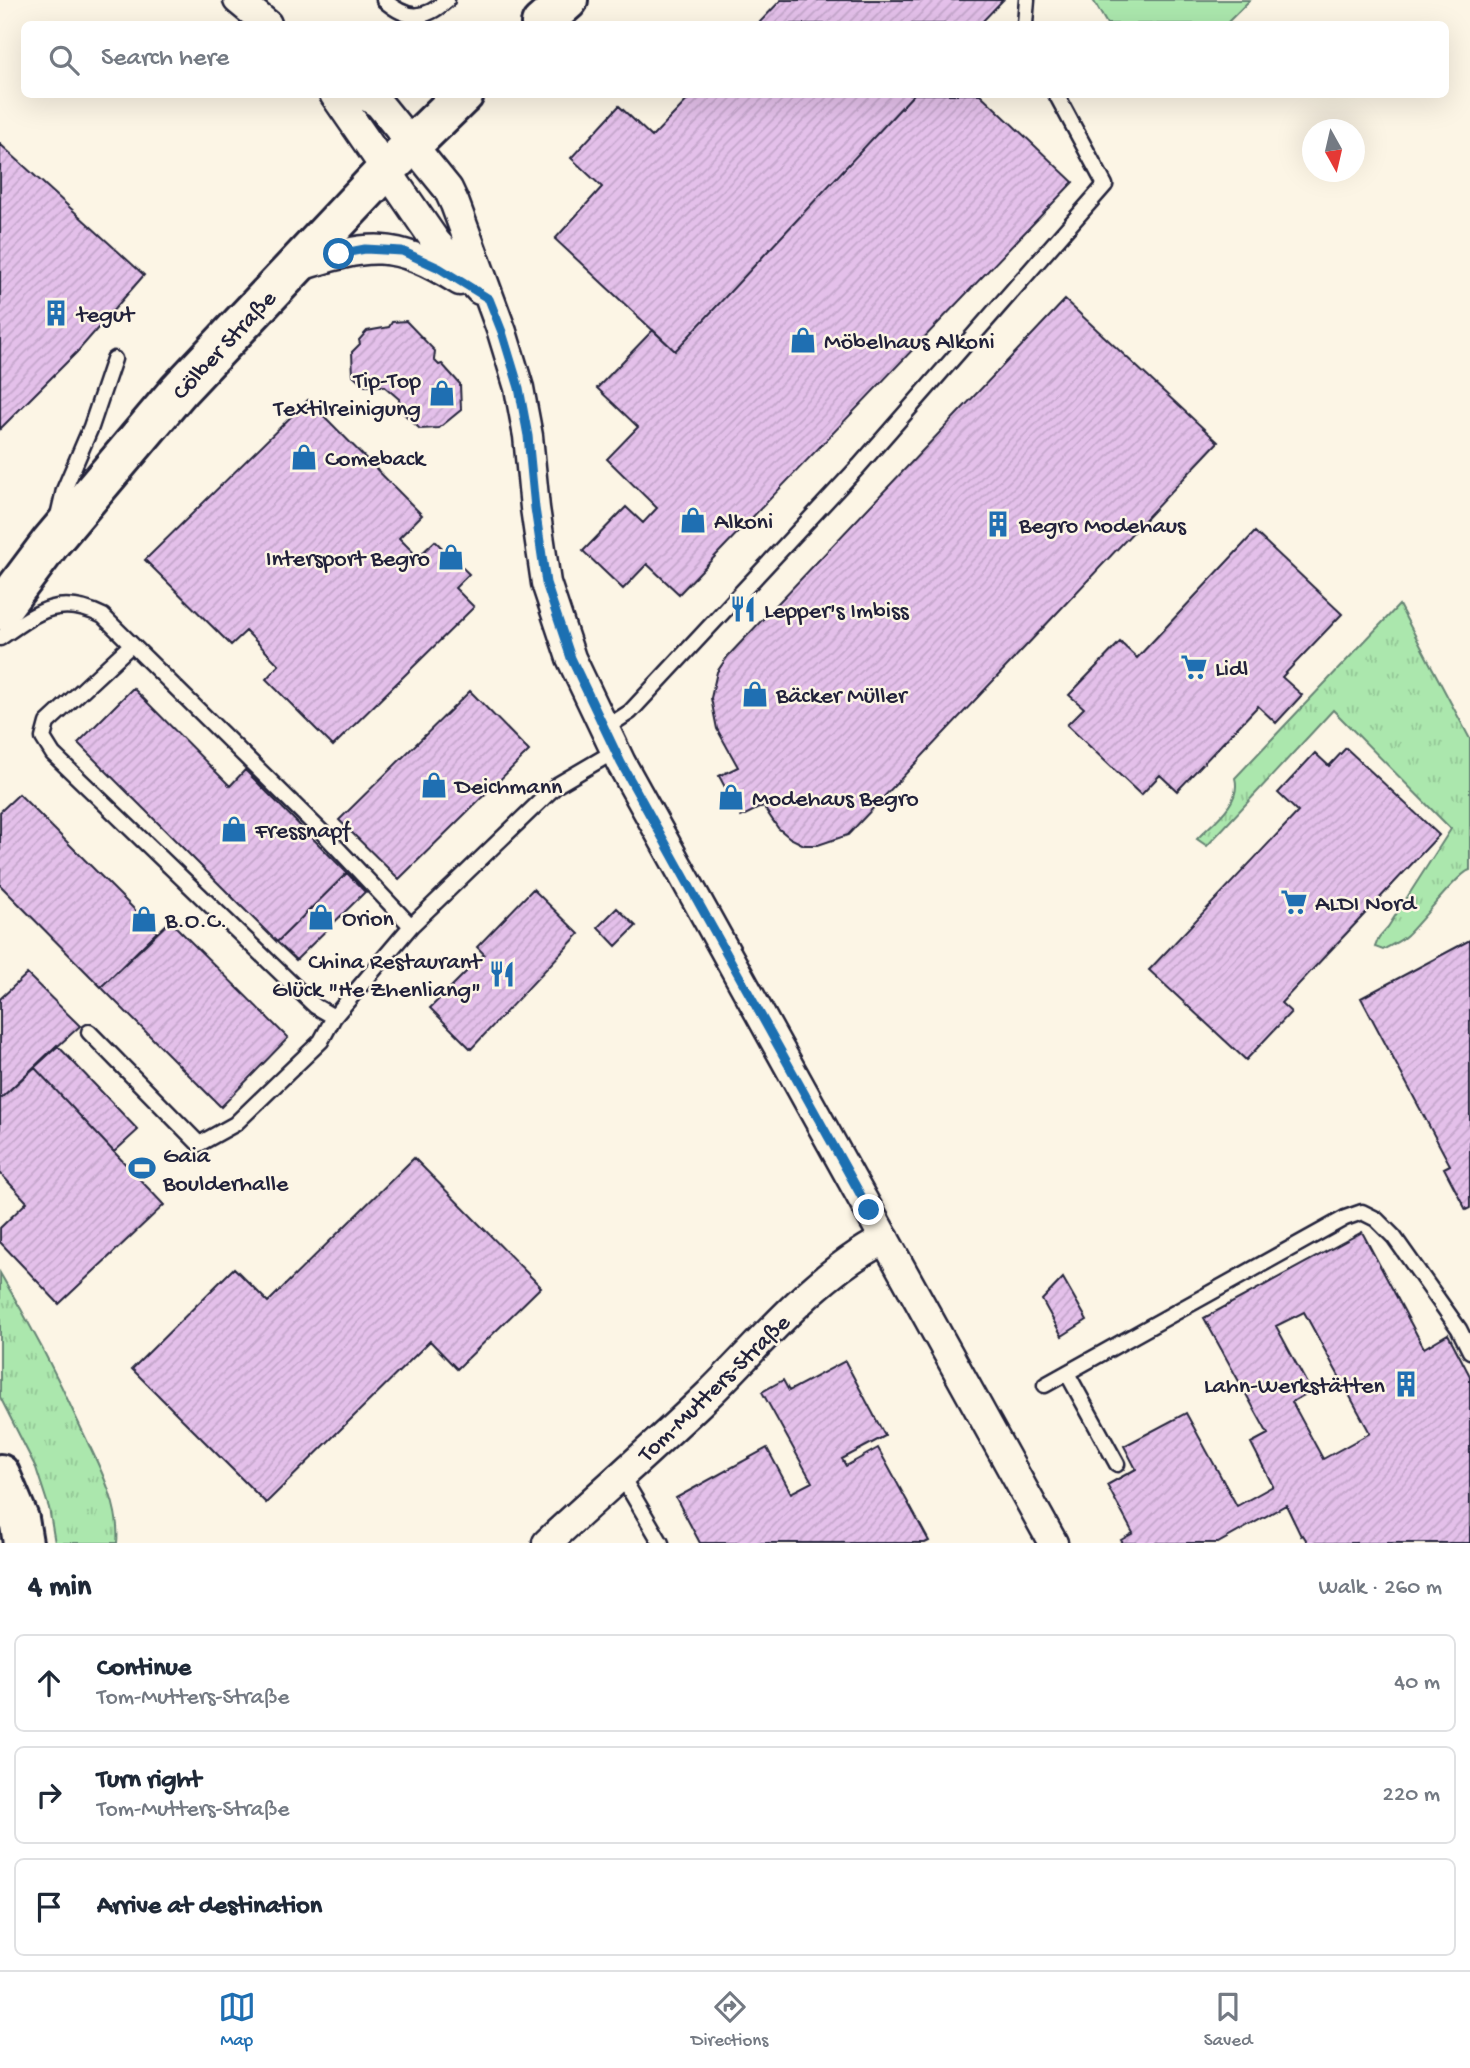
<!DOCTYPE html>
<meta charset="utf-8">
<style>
:root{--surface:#fff;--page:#f2f2f3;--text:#1f2937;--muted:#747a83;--line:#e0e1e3;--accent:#1f6fb2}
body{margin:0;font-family:"Gochi Hand",sans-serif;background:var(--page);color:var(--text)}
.compass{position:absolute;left:1302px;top:119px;width:63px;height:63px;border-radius:50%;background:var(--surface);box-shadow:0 7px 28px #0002;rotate:172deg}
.stop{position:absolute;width:21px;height:21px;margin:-16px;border:5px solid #1f6fb2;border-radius:50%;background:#fff}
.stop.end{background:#1f6fb2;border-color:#fff;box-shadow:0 2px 7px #0008}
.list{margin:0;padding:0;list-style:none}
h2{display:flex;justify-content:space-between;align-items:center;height:91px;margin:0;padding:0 28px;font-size:30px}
h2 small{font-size:23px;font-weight:400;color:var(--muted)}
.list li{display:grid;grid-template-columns:46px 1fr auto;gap:21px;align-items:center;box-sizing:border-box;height:98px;margin:0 14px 14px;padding:0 14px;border:2px solid var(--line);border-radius:10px}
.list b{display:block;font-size:26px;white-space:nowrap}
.list p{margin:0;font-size:23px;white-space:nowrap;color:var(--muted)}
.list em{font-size:23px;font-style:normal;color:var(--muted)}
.icon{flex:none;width:38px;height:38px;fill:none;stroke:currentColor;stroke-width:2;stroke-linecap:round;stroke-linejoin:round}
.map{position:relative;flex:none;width:1470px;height:1543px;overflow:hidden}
.search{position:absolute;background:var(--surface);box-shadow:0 7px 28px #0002;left:21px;right:21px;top:21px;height:77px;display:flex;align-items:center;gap:18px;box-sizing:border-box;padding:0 24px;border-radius:10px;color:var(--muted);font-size:26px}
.sheet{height:427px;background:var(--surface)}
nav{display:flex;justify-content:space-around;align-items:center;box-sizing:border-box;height:98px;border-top:2px solid var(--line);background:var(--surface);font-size:19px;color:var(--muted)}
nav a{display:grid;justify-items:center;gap:4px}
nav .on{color:var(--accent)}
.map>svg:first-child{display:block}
.grass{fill:url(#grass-tufts);stroke:#668474;stroke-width:2}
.garden{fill:#abe7ad;stroke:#668474;stroke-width:2}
.building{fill:url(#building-hatch);stroke:#22223b;stroke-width:2;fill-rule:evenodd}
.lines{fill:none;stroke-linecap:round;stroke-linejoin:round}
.lane-casing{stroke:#22223b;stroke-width:19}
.street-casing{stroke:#22223b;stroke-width:33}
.secondary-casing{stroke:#22223b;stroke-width:44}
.lane{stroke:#fcf5e5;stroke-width:14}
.street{stroke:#fcf5e5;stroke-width:28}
.secondary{stroke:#fcf5e5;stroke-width:38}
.route{stroke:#1f6fb2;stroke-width:9}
.labels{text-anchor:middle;stroke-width:5;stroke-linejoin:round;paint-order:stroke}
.poi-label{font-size:24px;fill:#22223b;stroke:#fcf5e5;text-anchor:start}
.street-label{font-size:24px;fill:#22223b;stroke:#fcf5e5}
</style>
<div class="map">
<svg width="1470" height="1543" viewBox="0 0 1470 1543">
<defs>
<pattern id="grass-tufts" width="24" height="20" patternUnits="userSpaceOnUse" patternTransform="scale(1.75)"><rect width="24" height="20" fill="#abe7ad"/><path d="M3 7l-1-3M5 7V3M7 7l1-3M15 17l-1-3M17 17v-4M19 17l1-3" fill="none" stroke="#93c696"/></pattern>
<pattern id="building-hatch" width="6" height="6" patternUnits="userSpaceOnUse" patternTransform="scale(1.75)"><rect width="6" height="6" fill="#e4c0ea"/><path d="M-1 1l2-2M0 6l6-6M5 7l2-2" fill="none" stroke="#c3a5ca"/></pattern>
</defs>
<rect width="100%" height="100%" fill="#fcf5e5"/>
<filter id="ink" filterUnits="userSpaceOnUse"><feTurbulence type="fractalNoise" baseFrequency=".0143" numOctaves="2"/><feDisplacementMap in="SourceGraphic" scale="14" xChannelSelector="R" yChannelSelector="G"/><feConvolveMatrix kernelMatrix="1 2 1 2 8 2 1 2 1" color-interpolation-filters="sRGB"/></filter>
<g filter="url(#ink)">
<path class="grass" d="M1399,605L1470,739V870C1458,873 1421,922 1407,935C1401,941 1391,945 1383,950L1375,947L1379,937L1388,927L1451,829L1333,710L1207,846L1197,839C1212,823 1242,803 1235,778Z
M0,1273C30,1323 56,1373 80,1426C96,1460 121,1504 117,1543H55L49,1508L36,1468L0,1397Z"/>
<path class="garden" d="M1093,0H1250L1226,24H1107Z"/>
<path class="building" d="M781,0H1003L980,24H758Z
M693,94H914L675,351L555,239L602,187L571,158L619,106L652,137Z
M914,94H980L1073,182L679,594L647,564L623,589L583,551L626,507L643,523L657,508L607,459L638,427L597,388L653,330L675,351Z
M0,144L144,275L78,351L0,429Z
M1065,300L1218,442L848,835L818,845H804L790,838L778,828L763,806L741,817L719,776L738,767L717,729L714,714L711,698L717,672L728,656Z
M406,321L435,351L434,360L439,365L442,364L460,384L461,410L439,428L420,429L400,410L399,399L384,386H365L353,375L352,352L360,344L359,340L367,331L389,327L392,322Z
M308,400L422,515L399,538L418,557L435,541L469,574L455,588L474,607L333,746L266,679L279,665L246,631L231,645L145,560Z
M1255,532L1342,614L1282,677L1302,695L1276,723L1258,706L1177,791L1160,775L1141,795L1067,725L1084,708L1069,695L1120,642L1137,658Z
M133,688L230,786L245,770L347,873L277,942L78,743Z
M470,691L529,751L399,879L339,820Z
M1346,748L1439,835L1281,1003L1291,1012L1246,1060L1149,970L1298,812L1278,793L1315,753L1329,766Z
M19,794L157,932L101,987L0,885V812Z
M347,873L365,892L296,960L277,942Z
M533,889L579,934L471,1049L430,1008L484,954L477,947Z
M617,908L636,926L616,946L598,927Z
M170,921L288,1038L221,1107L101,987Z
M1470,940V1208L1466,1210L1444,1168L1450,1165L1361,998Z
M27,974L80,1026L0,1099V999Z
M57,1045L138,1130L114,1152L34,1067Z
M34,1067L164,1205L59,1304L0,1242V1228L27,1202L0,1173V1099Z
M414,1158L541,1287L457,1369L430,1341L266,1503L132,1369L234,1268L268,1302Z
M1362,1232L1424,1348L1448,1334L1470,1376V1543H1308L1303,1535L1301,1536L1286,1505L1218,1543H1123L1121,1540L1133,1533L1107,1485L1136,1469L1124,1446L1186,1413L1237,1506L1273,1486L1251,1443L1268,1434L1204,1318ZM1304,1312L1370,1433L1323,1459L1292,1402L1311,1391L1276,1326Z
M1063,1278L1087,1320L1062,1336L1042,1300Z
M845,1361L885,1436L842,1459L846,1466L878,1448L929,1541L925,1543H700L676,1498L767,1448L791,1493L812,1482L762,1392L783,1380L789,1391Z"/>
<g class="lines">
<g class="lane-casing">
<path id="lane" d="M384,0C407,20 424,21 447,0
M1025,24L1027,0
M58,516L64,490L91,427L114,359
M0,638C37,612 59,594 103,616L323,833L411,926
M131,645L47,723L43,738L53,754L315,1006L334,1017
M604,729L630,712L859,466L1105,185L1056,94
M89,1032L199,1144L235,1124L321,1041L334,1017L411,926L557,785L615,751
M1067,1373L1117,1464
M1045,1385L1345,1218L1362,1212L1376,1219L1394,1237L1459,1329L1470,1351
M621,1475L661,1543"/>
</g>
<g class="street-casing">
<path id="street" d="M238,0L267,24
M334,94L436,242L480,290
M363,94L379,104L448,189L455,204L502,332L519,388L528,436L535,508L546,583L571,658L621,763L1053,1543
M297,267C370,244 392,239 460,281
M547,1543C601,1493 656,1445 709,1394C764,1340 815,1275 885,1239"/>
</g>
<g class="secondary-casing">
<path id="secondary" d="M541,24L568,0
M0,610L51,542L179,390L385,171L464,94
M0,1474L19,1519L23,1543"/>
</g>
<use href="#lane" class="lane"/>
<use href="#street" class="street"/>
<use href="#secondary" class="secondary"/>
</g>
</g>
<g class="lines" filter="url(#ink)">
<path class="route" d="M339,254L365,249L402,251L439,268L489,299L502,332L519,388L528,436L535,508L546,583L571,658L621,763L869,1210"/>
</g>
<defs>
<g id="building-bare" transform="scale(2.1)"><path d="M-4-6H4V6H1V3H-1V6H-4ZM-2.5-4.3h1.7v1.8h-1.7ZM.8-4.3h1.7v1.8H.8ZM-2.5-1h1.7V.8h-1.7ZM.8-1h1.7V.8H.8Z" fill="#1f6fb2" stroke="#fcf5e5" stroke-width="2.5" paint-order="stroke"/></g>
<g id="shop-bare" transform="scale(2.1)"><path d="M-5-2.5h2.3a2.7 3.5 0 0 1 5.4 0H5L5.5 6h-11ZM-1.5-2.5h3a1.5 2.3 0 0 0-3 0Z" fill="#1f6fb2" stroke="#fcf5e5" stroke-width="2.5" paint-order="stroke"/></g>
<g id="restaurant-bare" transform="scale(2.1)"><path d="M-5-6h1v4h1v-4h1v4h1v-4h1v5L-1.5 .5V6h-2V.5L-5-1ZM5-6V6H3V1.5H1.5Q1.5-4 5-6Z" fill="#1f6fb2" stroke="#fcf5e5" stroke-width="2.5" paint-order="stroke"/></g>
<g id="supermarket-bare" transform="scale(2.1)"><path d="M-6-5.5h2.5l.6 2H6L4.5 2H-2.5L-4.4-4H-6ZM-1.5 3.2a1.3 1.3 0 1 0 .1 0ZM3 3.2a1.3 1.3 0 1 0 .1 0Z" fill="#1f6fb2" stroke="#fcf5e5" stroke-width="2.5" paint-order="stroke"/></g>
<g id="stadium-bare" transform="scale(2.1)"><path d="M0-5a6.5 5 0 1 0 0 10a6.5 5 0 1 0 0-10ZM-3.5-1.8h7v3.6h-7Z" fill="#1f6fb2" stroke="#fcf5e5" stroke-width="2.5" paint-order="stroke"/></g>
</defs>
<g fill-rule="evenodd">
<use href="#building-bare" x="56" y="313"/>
<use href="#shop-bare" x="803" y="340"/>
<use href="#shop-bare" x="442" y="393"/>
<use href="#shop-bare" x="304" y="457"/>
<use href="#shop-bare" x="693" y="520"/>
<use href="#building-bare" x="998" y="524"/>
<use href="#shop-bare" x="451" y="557"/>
<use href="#restaurant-bare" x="743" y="609"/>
<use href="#supermarket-bare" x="1194" y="667"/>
<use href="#shop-bare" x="755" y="694"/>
<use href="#shop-bare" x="434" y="785"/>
<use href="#shop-bare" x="731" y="797"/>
<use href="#shop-bare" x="234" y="829"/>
<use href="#supermarket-bare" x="1294" y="902"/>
<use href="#shop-bare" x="321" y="917"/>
<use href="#shop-bare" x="144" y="919"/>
<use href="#restaurant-bare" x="502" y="974"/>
<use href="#stadium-bare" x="142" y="1168"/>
<use href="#building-bare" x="1406" y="1384"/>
</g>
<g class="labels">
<g class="poi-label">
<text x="77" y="321">tegut</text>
<text x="824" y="348">Möbelhaus Alkoni</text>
<text x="421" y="387" text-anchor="end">Tip-Top<tspan x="421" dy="28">Textilreinigung</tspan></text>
<text x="325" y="465">Comeback</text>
<text x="714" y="528">Alkoni</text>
<text x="1019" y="532">Begro Modehaus</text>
<text x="430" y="565" text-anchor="end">Intersport Begro</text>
<text x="764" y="617">Lepper's Imbiss</text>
<text x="1215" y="675">Lidl</text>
<text x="776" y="702">Bäcker Müller</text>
<text x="455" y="793">Deichmann</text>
<text x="752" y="805">Modehaus Begro</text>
<text x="255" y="837">Fressnapf</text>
<text x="1315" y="910">ALDI Nord</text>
<text x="342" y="925">Orion</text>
<text x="165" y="927">B.O.C.</text>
<text x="481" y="968" text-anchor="end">China Restaurant<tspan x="481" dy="28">Glück "He Zhenliang"</tspan></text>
<text x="163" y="1162">Gaia<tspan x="163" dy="28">Boulderhalle</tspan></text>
<text x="1385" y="1392" text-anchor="end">Lahn-Werkstätten</text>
</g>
<g class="street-label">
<text transform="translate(223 344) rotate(-47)" y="8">Cölber Straße</text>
<text transform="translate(713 1387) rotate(-44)" y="8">Tom-Mutters-Straße</text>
</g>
</g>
</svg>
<svg class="compass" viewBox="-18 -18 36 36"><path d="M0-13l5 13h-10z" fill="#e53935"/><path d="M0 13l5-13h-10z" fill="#747a83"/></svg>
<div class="stop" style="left:339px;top:254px"></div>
<div class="stop end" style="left:869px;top:1210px"></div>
<div class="search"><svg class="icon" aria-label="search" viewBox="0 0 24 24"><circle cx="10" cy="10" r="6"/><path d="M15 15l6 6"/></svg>Search here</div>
</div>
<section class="sheet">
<h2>4 min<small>Walk · 260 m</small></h2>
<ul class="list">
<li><svg class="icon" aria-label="ahead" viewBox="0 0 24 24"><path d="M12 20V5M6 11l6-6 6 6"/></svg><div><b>Continue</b><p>Tom-Mutters-Straße</p></div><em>40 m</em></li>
<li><svg class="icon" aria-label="right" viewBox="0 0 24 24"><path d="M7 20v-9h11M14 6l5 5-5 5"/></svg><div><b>Turn right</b><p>Tom-Mutters-Straße</p></div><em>220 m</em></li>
<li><svg class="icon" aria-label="arrive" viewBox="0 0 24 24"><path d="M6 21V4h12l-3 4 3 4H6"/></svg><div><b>Arrive at destination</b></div></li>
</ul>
</section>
<nav>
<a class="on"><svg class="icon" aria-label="map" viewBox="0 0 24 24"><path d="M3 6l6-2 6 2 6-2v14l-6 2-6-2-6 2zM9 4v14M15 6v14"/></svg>Map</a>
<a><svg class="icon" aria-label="directions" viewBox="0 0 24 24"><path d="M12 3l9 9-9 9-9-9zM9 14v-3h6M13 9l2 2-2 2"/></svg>Directions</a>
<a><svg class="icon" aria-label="saved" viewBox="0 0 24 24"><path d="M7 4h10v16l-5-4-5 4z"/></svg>Saved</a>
</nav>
